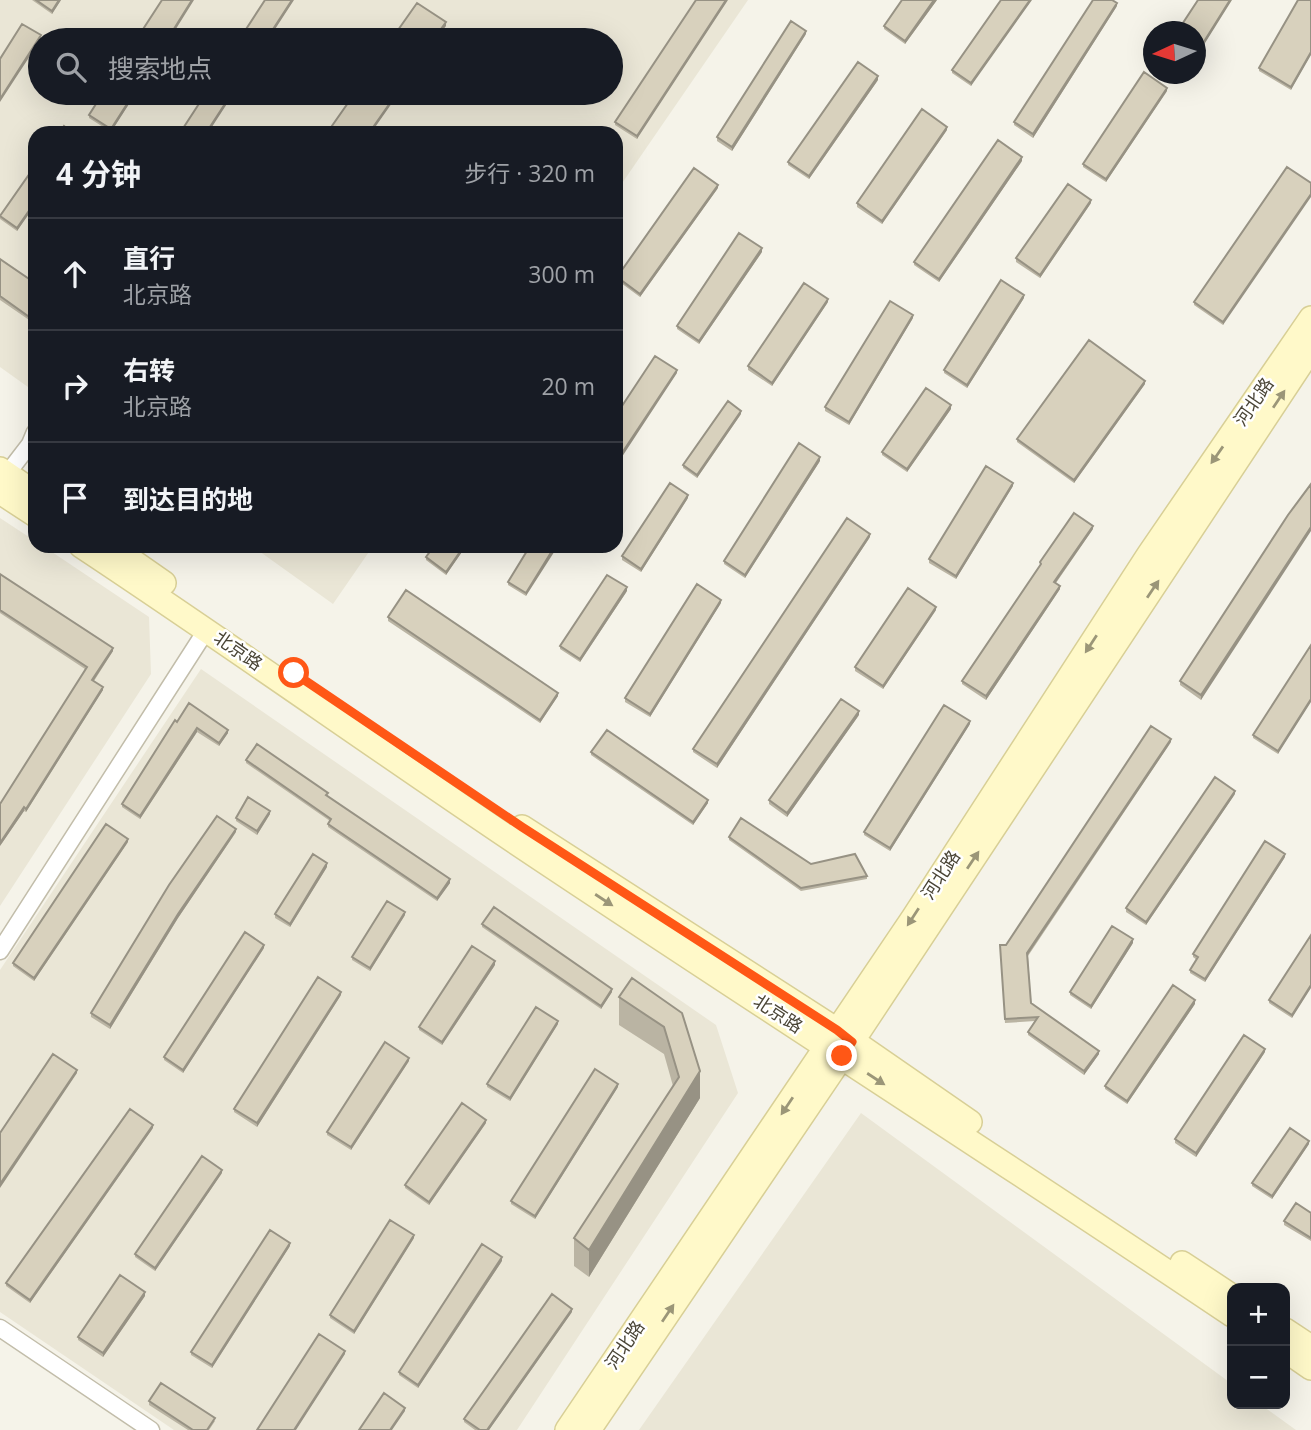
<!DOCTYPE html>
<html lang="zh">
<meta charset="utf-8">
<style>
:root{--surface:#171b24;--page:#20242c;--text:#f1f3f6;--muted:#9ea1a6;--line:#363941}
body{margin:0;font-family:"Open Sans","Noto Sans SC",sans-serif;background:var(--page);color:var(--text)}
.controls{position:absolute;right:21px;bottom:21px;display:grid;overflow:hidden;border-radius:14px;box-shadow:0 7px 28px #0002}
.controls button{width:63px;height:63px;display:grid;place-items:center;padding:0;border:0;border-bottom:2px solid var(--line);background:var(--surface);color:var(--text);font:35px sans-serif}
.compass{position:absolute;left:1143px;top:21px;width:63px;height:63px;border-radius:50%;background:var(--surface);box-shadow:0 7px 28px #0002;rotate:266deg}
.stop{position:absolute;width:21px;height:21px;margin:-16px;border:5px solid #ff5716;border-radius:50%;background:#fff}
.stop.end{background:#ff5716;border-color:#fff;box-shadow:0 2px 7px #0008}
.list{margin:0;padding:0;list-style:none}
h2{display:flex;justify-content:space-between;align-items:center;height:91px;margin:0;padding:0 28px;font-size:30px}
h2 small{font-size:23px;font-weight:400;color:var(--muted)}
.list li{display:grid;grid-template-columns:46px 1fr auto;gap:21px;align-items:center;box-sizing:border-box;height:112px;padding:0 28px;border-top:2px solid var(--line)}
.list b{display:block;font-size:26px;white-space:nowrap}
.list p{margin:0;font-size:23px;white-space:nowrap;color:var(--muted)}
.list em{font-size:23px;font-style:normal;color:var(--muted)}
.icon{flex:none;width:38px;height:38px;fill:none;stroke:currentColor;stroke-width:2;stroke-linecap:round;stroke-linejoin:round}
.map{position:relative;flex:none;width:1311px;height:1430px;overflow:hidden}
.search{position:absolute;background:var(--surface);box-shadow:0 7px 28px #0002;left:28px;top:28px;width:595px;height:77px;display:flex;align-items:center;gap:18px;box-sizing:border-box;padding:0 24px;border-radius:38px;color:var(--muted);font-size:26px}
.panel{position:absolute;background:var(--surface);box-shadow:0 7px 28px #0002;left:28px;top:126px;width:595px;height:427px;border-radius:21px}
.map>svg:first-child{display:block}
.residential{fill:#eae6d6;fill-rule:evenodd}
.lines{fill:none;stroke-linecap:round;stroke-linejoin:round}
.street-casing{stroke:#c2bdaa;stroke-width:19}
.secondary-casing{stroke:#d8cf96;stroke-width:26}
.street{stroke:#fff;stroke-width:16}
.secondary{stroke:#fff9c9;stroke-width:23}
.wall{fill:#bab4a3}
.shaded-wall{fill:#979284}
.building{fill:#d8d1bd;stroke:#979284;stroke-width:2}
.oneway{fill:#9b9678}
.route{stroke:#ff5716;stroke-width:9}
.labels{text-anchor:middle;stroke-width:5;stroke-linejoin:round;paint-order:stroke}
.street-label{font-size:18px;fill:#4a4536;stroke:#fff}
</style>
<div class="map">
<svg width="1311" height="1430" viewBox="0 0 1311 1430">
<rect width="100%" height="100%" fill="#f5f3e9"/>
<path class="residential" d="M0,0H748L616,192V133H35V392L0,367ZM40,40H611V93H40Z
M0,518L35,541V546H43L149,617L151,674L0,906Z
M252,546H373L333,604Z
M201,669L716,1025L738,1093L517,1430H174L0,1312V970Z
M861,1113L1232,1384V1404H1260L1296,1430H639Z"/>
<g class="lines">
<g class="street-casing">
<path id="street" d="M7,474L30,444L35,432
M0,951L207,629
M0,1328L151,1430"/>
</g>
<g class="secondary-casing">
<path id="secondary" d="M0,469L35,493
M0,492L35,515
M81,546C226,642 368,743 512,840C751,1000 994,1155 1232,1315
M111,546L164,583
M522,827L837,1030L970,1122
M1182,1263L1232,1296
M1285,1330L1311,1347
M1285,1350L1311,1368
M567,1430L913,918L1149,554L1311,318
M589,1430L852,1042L1311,349"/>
</g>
<use href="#street" class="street"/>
<use href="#secondary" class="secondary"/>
</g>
<path class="wall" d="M32,0H61L52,14Z
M696,0L637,139L615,125V122Z
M937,0L905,44L884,29V26Z
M1001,0L971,86L952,73V70Z
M1298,0L1291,90L1259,71V68Z
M1117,6L1033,138L1014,125V122Z
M806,34L732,151L717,141V137Z
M878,80L809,179L788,165V162Z
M1167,91L1106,182L1083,167V164Z
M103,93H136L111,132L89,118V115Z
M947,130L882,224L857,207V203Z
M1022,161L939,282L914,265V262Z
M35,166V205L17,231L0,219V216Z
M1287,167L1223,325L1194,305V302Z
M718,188L640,297L617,280V277Z
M1091,203L1040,278L1016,262V258Z
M762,252L699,344L677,329V326Z
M0,259L35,283V324L0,300Z
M1024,298L967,388L944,373V370Z
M828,302L772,386L748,370V366Z
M913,318L849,425L825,411V407Z
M1145,384L1074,483L1017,442V439Z
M951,409L907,472L882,455V452Z
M741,414L697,478L683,468V465Z
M820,461L745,578L724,564V561Z
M1311,484L1201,700L1180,685V681Z
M1013,486L956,579L929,563V559Z
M688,498L641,572L622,560V556Z
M1093,529L1056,583L1060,589L986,700L962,684V681L1040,566V562Z
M870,537L717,768L693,752V749Z
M434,546H466L446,575L426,560V557Z
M530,546L526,596L508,585V582Z
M0,574L113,651L94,681L103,690L26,812L24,811L0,846L85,669L0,613Z
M627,591L580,662L560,649V646Z
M721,603L650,717L625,702V698Z
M936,610L883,689L855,671V667Z
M388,617L558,696L540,723L388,621Z
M1311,645L1278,754L1253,738V735Z
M859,715L787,817L769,804V800Z
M177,722L228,733L219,746L197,732L140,819L122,807V804Z
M970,724L890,851L864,835V832Z
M1171,742L1028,956L1031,1003L1099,1054L1084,1075L1028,1035V1032L1035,1021L1005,1023L1000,945H1006Z
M591,752L708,803L693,825L591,755Z
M246,760L328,796L450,883L437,901L328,827V824L330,821L246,763Z
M1235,794L1146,925L1126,912V908Z
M270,814L257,835L236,821V818Z
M236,832L178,918L110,1029L91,1017V1013Z
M729,837L811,864L867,876V879L801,891L729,840Z
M128,842L34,981L13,966V963Z
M1285,857L1205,982L1190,973V970L1197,960L1193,957V954Z
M327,867L290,927L275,918V914Z
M405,915L370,971L352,960V957Z
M482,924L612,992L601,1009L482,927Z
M1311,935L1292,1018L1269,1003V1000Z
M1133,943L1091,1009L1070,995V992Z
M264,948L183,1073L164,1060V1057Z
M495,965L442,1045L419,1030V1027Z
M341,995L257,1127L234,1112V1109Z
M619,997L682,1013L700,1098L589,1277L574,1266V1238L673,1086L664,1054L619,1025Z
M1195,1004L1127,1104L1105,1089V1086Z
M558,1024L510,1101L487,1087V1084Z
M1265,1052L1196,1157L1175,1143V1139Z
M409,1061L351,1150L327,1135V1132Z
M618,1087L535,1219L511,1204V1201Z
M486,1123L429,1205L405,1188V1185Z
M153,1128L30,1303L6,1286V1283Z
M1309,1144L1272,1199L1252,1186V1183Z
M222,1173L155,1271L135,1257V1254Z
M1311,1213V1241L1284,1225V1221Z
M414,1238L354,1334L330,1318V1315Z
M290,1246L212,1368L191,1355V1352Z
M502,1261L418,1388L399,1375V1372Z
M145,1296L103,1357L78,1340V1337Z
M572,1312L489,1430H475L464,1422V1419Z
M149,1401L215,1421L209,1430H188L149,1405Z"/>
<path class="shaded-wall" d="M59,0H61L52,14V11Z
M192,0H194L169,40H167Z
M292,0H294L268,40H266Z
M726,0H728L637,139V136Z
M934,0H937L905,44V41Z
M1030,0H1032L971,86V83Z
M1230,0H1232L1195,59V56Z
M1117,3V6L1033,138V134Z
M446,22V26L435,40H433Z
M806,31V34L732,151V147Z
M41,35V39L0,102V99Z
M1311,52V55L1291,90V87Z
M878,76V80L809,179V176Z
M1167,88V91L1106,182V179Z
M134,93H136L111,132V129Z
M232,93H234L208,133H206Z
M397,93H399L371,133H369Z
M947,127V130L882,224V221Z
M1022,157V161L939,282V279Z
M718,185V188L640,297V294Z
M1311,194V197L1223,325V322Z
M1091,200V203L1040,278V275Z
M35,202V205L17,231V228Z
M762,248V252L699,344V341Z
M1024,295V298L967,388V385Z
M828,299V302L772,386V383Z
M913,315V318L849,425V422Z
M677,370V373L616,466V462Z
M1145,381V384L1074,483V480Z
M951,405V409L907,472V469Z
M741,411V414L697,478V475Z
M820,457V461L745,578V575Z
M1013,483V486L956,579V576Z
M688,495V498L641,572V569Z
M1093,526V529L1054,585V582Z
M1311,527V531L1201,700V695Z
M870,534V537L717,768V764Z
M464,546H466L446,575V572Z
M555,546H558L526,596V593Z
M1060,586V589L986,700V696Z
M627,587V591L580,662V659Z
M721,600V603L650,717V714Z
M936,607V610L883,689V686Z
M113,648V651L92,683V680Z
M103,687V690L26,812V809Z
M558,693V696L540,723V720Z
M1311,699V702L1278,754V751Z
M859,711V715L787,817V813Z
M970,721V724L890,851V848Z
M197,728V732L140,819V816Z
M228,730V733L219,746V743Z
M1171,739V742L1027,956V953Z
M1235,791V794L1146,925V922Z
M708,800V803L693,825V822Z
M24,807V811L0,846V843Z
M270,811V814L257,835V831Z
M236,829V832L178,918L110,1029V1025L178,914Z
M128,839V842L34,981V978Z
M1285,854V857L1205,982V979Z
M327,863V867L290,927V924Z
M450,879V883L437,901V898Z
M405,912V915L370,971V968Z
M1133,939V943L1091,1009V1006Z
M264,945V948L183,1073V1070Z
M495,961V965L442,1045V1042Z
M1311,985V988L1292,1018V1015Z
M612,989V992L601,1009V1006Z
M341,992V995L257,1127V1123Z
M1195,1000V1004L1127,1104V1101Z
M558,1021V1024L510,1101V1098Z
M1265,1049V1052L1196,1157V1153Z
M1099,1051V1054L1084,1075V1071Z
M409,1058V1061L351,1150V1147Z
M77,1070V1073L0,1188V1184Z
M700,1071V1098L589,1277V1250Z
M618,1084V1087L535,1219V1216Z
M486,1120V1123L429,1205V1202Z
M153,1125V1128L30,1303V1300Z
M1309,1141V1144L1272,1199V1196Z
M222,1170V1173L155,1271V1268Z
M414,1235V1238L354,1334V1331Z
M290,1243V1246L212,1368V1365Z
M502,1257V1261L418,1388V1385Z
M145,1292V1296L103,1357V1353Z
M572,1309V1312L489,1430H487Z
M345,1351V1354L296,1430H294Z
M405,1408V1411L392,1430H390Z"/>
<path class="building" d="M36,0H59L52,11Z
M162,0H192L167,40H136Z
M265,0H292L266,40H239Z
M696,0H726L637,136L615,122Z
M902,0H934L905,41L884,26Z
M1001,0H1030L971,83L952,70Z
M1093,0H1112L1117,3L1033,134L1014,122Z
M1198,0H1230L1195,56V32H1177Z
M1298,0H1311V52L1291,87L1259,68Z
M417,3L446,22L433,40H391Z
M791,21L806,31L732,147L717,137Z
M22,24L41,35L0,99V59Z
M858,62L878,76L809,176L788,162Z
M1144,72L1167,88L1106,179L1083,164Z
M103,93H134L111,129L89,115Z
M206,93H232L206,133H180Z
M355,93H397L369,133H327Z
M922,109L947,127L882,221L857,203Z
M64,126L73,133H59Z
M998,140L1022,157L939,279L914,262Z
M35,166V202L17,228L0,216Z
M1287,167L1311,183V194L1223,322L1194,302Z
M694,168L718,185L640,294L617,277Z
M1068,184L1091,200L1040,275L1016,258Z
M739,233L762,248L699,341L677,326Z
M0,259L35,283V321L0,296Z
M1001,280L1024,295L967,385L944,370Z
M804,283L828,299L772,383L748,366Z
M890,301L913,315L849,422L825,407Z
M1089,340L1145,381L1074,480L1017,439Z
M655,356L677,370L616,462V415Z
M926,388L951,405L907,469L882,452Z
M728,401L741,411L697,475L683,465Z
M799,443L820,457L745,575L724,561Z
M986,466L1013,483L956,576L929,559Z
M670,483L688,495L641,569L622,556Z
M1311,484V527L1201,695L1180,681L1288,515Z
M1074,513L1093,526L1054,582L1060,586L986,696L962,681L1041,564L1040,562Z
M847,518L870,534L717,764L693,749Z
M434,546H464L446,572L426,557Z
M530,546H555L526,593L508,582Z
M0,574L113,648L92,680L103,687L26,809L24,807L0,843V804L87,667L0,610Z
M607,575L627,587L580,659L560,646Z
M697,584L721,600L650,714L625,698Z
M908,588L936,607L883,686L855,667Z
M406,590L558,693L540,720L388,617Z
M1311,645V699L1278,751L1253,735Z
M841,699L859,711L787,813L769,800Z
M189,703L228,730L219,743L197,728L140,816L122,804L175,720L177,722Z
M944,705L970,721L890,848L864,832Z
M1151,726L1171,739L1027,953L1031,1003L1099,1051L1084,1071L1028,1032L1038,1017L1005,1019L1000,945H1006Z
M607,730L708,800L693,822L591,752Z
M257,744L328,793L326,795L450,879L437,898L328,824L331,819L246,760Z
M1215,777L1235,791L1146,922L1126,908Z
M248,797L270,811L257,831L236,818Z
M217,816L236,829L178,914L110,1025L91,1013L169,885Z
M741,818L811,864L855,854L867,876L801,888L729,837Z
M106,824L128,839L34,978L13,963Z
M1265,841L1285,854L1205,979L1190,970L1198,957L1193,954Z
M313,854L327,863L290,924L275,914Z
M387,901L405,912L370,968L352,957Z
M494,907L612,989L601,1006L482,924Z
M1112,926L1133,939L1091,1006L1070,992Z
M245,932L264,945L183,1070L164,1057Z
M1311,935V985L1292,1015L1269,1000Z
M472,946L495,961L442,1042L419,1027Z
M318,977L341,992L257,1123L234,1109Z
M632,978L682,1013L700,1071L589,1250L574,1238L679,1077L664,1027L619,997Z
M1173,985L1195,1000L1127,1101L1105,1086Z
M536,1007L558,1021L510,1098L487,1084Z
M1244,1035L1265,1049L1196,1153L1175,1139Z
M385,1042L409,1058L351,1147L327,1132Z
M53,1054L77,1070L0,1184V1133Z
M595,1069L618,1084L535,1216L511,1201Z
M462,1103L486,1120L429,1202L405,1185Z
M130,1109L153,1125L30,1300L6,1283Z
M1290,1128L1309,1141L1272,1196L1252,1183Z
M202,1156L222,1170L155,1268L135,1254Z
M1296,1203L1311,1213V1238L1284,1221Z
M390,1220L414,1235L354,1331L330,1315Z
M270,1230L290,1243L212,1365L191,1352Z
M482,1244L502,1257L418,1385L399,1372Z
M120,1275L145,1292L103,1353L78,1337Z
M552,1294L572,1309L487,1430H480L464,1419Z
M319,1334L345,1351L294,1430H257Z
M161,1383L215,1418L207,1430H193L149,1401Z
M384,1393L405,1408L390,1430H359Z"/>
<defs><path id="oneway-solid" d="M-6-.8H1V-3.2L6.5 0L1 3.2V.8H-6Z" transform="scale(1.75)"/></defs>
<g class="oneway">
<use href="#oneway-solid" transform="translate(1279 399) rotate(-56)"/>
<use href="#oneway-solid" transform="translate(1217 455) rotate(125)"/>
<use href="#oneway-solid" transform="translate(1153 589) rotate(-56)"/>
<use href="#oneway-solid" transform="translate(1091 644) rotate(123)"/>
<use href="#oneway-solid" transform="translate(973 860) rotate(-56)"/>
<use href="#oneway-solid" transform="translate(604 900) rotate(33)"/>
<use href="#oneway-solid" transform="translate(913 917) rotate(123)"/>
<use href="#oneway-solid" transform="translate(876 1079) rotate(33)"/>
<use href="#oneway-solid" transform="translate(787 1106) rotate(124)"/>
<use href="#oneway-solid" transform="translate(668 1313) rotate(-56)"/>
</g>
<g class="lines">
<path class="route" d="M294,673L522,827L837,1030L852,1042L842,1056"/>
</g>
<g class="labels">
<g class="street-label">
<text transform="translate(1254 402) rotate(-55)" y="6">河北路</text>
<text transform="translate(238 651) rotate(35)" y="6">北京路</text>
<text transform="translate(941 875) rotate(-57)" y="6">河北路</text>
<text transform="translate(778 1014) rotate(33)" y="6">北京路</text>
<text transform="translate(625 1345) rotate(-56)" y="6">河北路</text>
</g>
</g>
</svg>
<div class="controls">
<button>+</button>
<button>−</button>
</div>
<svg class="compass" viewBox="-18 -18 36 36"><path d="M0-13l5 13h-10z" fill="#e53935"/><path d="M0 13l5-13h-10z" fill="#9ea1a6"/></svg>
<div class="stop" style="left:294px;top:673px"></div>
<div class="stop end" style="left:842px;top:1056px"></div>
<div class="search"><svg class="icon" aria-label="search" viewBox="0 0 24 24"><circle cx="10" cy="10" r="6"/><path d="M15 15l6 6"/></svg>搜索地点</div>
<section class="panel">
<h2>4 分钟<small>步行 · 320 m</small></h2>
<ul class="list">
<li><svg class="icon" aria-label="ahead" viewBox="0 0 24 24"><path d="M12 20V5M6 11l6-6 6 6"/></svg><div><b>直行</b><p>北京路</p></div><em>300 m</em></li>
<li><svg class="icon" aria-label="right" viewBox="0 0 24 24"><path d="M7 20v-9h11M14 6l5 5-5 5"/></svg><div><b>右转</b><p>北京路</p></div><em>20 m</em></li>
<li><svg class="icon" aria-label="arrive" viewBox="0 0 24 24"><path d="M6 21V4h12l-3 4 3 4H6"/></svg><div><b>到达目的地</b></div></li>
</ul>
</section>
</div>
